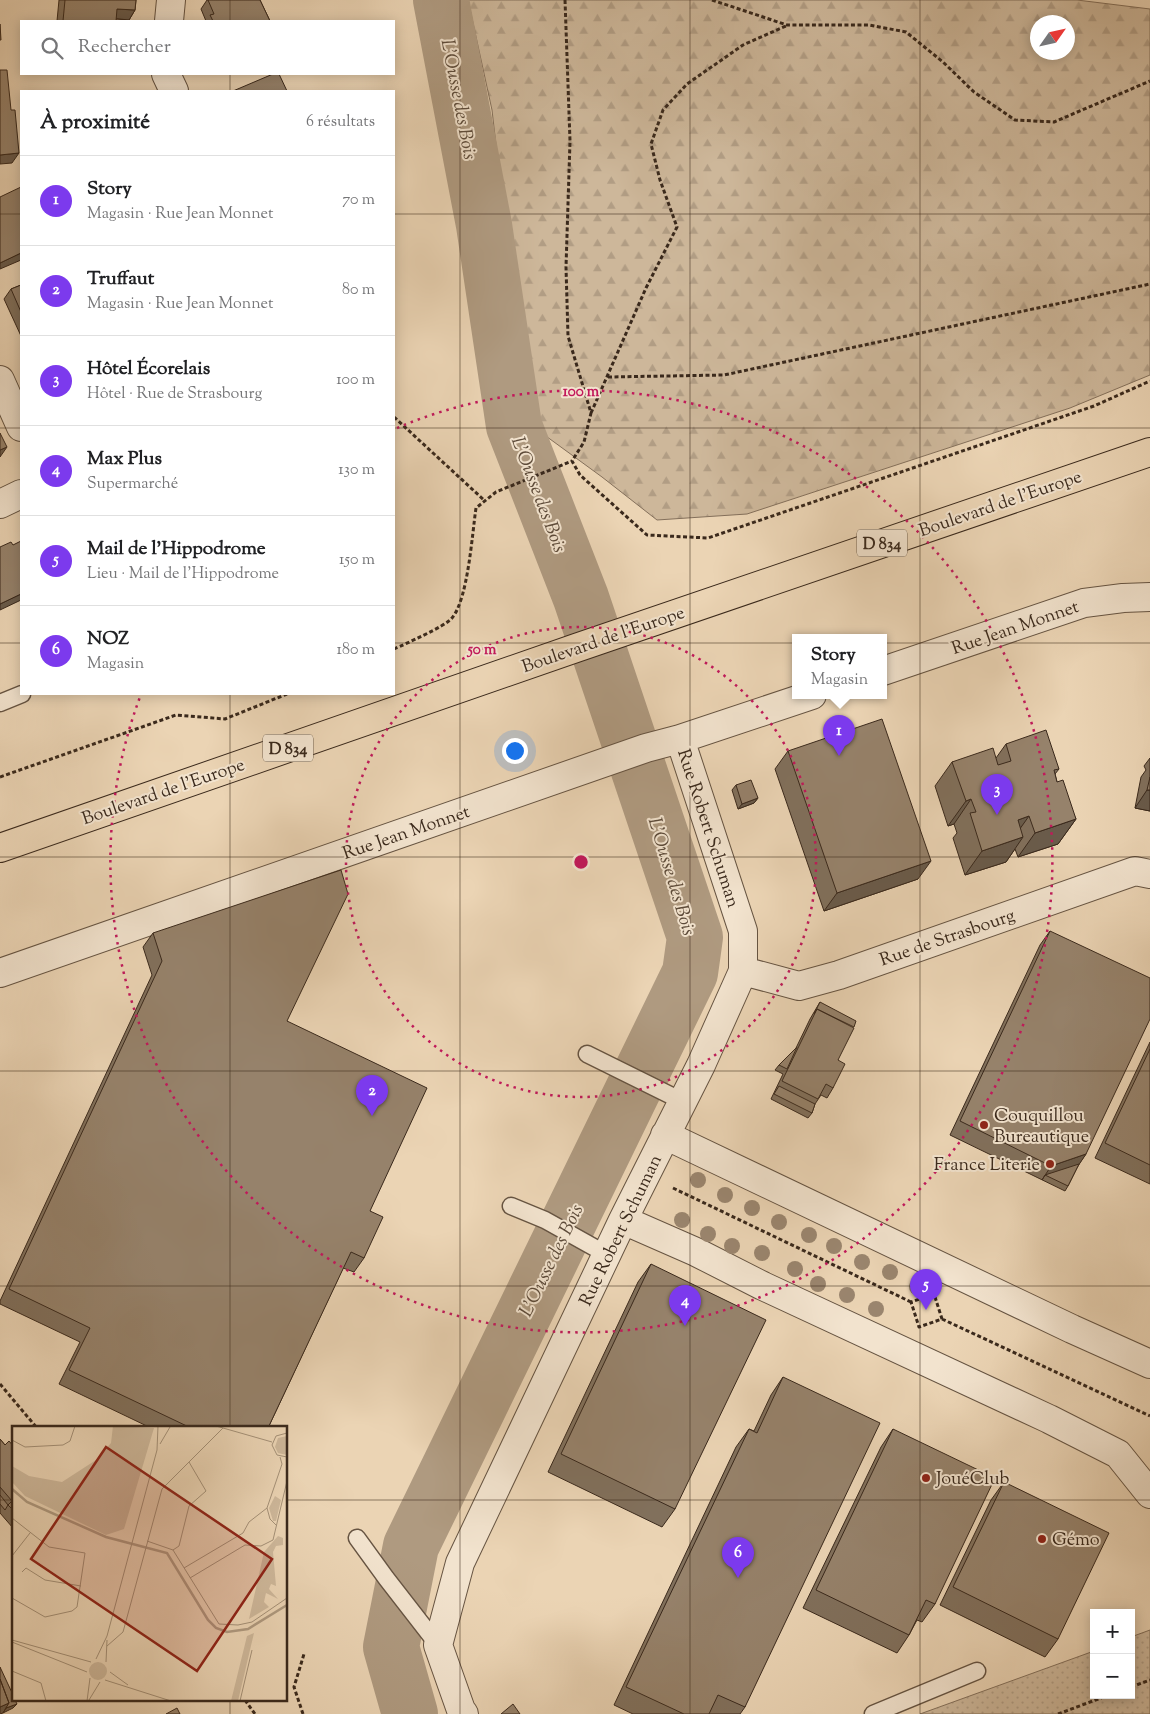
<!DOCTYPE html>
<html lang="fr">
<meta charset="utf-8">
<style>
:root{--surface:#fff;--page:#f2f2f2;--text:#202124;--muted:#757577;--line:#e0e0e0;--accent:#7c3aed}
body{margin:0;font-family:"Sorts Mill Goudy",serif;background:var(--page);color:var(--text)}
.controls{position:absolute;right:15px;bottom:15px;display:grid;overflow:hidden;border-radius:0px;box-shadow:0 2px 12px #0003}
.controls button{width:45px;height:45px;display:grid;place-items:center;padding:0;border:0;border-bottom:1px solid var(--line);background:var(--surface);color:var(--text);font:25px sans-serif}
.compass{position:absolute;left:1030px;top:15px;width:45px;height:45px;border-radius:50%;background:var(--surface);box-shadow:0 2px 12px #0003;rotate:56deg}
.you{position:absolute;left:514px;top:750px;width:18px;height:18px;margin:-12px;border:4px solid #fff;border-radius:50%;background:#1a73e8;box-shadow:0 0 0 8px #1a73e833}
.badge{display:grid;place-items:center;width:32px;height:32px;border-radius:50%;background:var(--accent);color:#fff;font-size:16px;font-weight:700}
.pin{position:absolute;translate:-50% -41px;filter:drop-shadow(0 1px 2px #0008)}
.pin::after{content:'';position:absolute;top:26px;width:18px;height:15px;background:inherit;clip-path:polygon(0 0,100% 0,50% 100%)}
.popup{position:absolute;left:792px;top:634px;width:95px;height:65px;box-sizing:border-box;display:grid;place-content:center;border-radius:0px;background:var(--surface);filter:drop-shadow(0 1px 4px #0005);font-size:16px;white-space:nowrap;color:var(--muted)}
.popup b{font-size:19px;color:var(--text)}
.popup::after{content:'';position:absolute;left:50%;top:100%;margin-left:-10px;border:10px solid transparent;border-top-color:var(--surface)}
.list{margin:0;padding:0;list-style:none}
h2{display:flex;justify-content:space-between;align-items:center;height:65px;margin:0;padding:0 20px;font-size:21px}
h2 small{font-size:16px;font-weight:400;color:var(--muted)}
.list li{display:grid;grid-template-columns:32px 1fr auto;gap:15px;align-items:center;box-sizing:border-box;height:90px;padding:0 20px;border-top:1px solid var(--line)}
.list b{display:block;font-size:19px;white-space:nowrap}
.list p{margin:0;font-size:16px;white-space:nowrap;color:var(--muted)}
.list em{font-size:16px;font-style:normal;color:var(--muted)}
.icon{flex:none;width:28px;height:28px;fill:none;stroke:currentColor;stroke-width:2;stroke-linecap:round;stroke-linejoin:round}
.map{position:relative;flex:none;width:1150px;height:1714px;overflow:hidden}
.search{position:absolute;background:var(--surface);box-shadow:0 2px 12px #0003;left:20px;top:20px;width:375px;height:55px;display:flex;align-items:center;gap:12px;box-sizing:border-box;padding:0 18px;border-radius:0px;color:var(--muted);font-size:19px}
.panel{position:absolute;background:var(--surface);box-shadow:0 2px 12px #0003;left:20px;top:90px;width:375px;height:605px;border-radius:0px}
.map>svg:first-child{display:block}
.grass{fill:url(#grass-dots);stroke:#84705b}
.forest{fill:url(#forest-firs);stroke:#84705b;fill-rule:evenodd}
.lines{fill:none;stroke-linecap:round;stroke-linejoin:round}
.river{stroke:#af9a80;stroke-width:56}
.service-casing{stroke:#665442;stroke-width:19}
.minor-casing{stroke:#665442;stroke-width:30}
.primary-casing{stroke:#3a291c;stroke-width:30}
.path{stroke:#3a291c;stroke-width:3;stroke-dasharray:4 2.5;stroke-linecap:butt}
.service{stroke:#f2e3ce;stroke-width:16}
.minor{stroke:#f2e3ce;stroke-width:28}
.primary{stroke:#ebd4b4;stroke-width:28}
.tree{fill:#9a856e}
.wall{fill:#81705c;stroke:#3a291c}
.shaded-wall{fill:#695b4b;stroke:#3a291c}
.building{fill:#96826b;stroke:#3a291c}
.grid{fill:none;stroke:#3a291c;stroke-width:1;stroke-opacity:0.55}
.ring{fill:none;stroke:#c2185b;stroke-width:2.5;stroke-dasharray:2.5 5}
.poi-dot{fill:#8f2418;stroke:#f2e3ce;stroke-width:2}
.labels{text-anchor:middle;stroke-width:4;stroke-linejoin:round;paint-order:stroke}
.shield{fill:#f2e3ce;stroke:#716151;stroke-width:1}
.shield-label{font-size:16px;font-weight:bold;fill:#3a291c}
.street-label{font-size:18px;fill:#3a291c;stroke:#f2e3ce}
.poi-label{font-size:18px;fill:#3a291c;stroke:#f2e3ce;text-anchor:start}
.water-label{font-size:19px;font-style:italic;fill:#5d4b3a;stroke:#f2e3ce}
.inset-river{fill:none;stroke:#af9a80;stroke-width:2.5}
.inset-road{fill:none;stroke:#a49077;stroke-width:1}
.view{fill:#8f2418;fill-opacity:0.15;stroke:#8f2418;stroke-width:2.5}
.inset-edge{fill:none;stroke:#3a291c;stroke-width:2.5}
.centre{fill:#c2185b;stroke:#f2e3ce;stroke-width:2.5}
.ring-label{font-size:15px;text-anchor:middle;font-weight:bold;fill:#c2185b;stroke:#f2e3ce;stroke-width:4;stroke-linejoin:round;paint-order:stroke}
</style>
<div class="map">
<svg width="1150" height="1714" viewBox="0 0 1150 1714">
<defs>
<pattern id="grass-dots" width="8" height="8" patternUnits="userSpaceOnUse" patternTransform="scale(1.25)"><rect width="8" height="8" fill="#cdb79a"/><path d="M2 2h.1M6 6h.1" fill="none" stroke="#b19d84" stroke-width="1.8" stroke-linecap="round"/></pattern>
<pattern id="forest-firs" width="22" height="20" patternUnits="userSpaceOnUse" patternTransform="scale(1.25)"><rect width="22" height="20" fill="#cdb79a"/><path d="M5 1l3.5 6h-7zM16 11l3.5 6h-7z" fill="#b19d84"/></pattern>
</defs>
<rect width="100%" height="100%" fill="#ebd4b4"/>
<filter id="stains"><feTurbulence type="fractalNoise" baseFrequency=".004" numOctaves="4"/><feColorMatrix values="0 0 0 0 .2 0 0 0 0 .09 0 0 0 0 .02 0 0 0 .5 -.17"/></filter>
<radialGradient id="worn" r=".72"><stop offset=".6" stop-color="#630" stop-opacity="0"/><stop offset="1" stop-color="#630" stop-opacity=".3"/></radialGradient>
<path class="grass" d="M1150,1630V1714H920L1094,1651V1695H1131V1637Z"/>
<path class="forest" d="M468,0H1077L1150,9V375L1070,408L747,514L657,520L602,477L528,423L492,110ZM1038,22H1068V52H1038Z"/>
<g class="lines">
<path class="river" d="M410,1714L391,1647L411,1546L690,973L695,937L581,598L514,426L484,225L441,0"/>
<g class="service-casing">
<path id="service" d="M0,703L22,694
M587,1054L682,1101
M511,1206L545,1220L606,1254
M357,1538L386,1578L438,1645
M873,1714L977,1671"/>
</g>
<g class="minor-casing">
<path id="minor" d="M169,21L171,0
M166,74L174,91
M0,380L21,427
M0,504L21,494
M883,671L1084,603L1123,598L1150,597
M743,971L799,986L839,975L1135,871L1150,874
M0,973L646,748L680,739L812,695
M665,1135L1072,1329L1150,1364
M623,1220L696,1252L763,1286L1049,1419L1118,1454L1150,1494
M464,1714L461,1710L438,1645L460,1563L623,1220L701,1065L743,971V931L680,739"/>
</g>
<g class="primary-casing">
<path id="primary" d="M0,848L576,648L1150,452"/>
</g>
<path class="path" d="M565,0L570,141L566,267L568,336L591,413L584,442L572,461L580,475L647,535L708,538L1094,406L1150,381
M712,0L787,25H869L906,32L943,62L974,92L1015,120L1054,122L1150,81
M608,377L724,375L1150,284
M591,413L646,288L677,227L660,180L651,144L663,110L687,84L743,45L786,26
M394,417L485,501
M394,649C405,644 446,626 452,618C468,599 472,535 476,508L496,492L572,461
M0,777L176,715L225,719L287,694
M673,1188L911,1302
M931,1295L911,1302L919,1327L942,1319L935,1297
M942,1319L1150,1416
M0,1384L37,1428
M1131,1687L1150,1680
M245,1700L255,1714
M303,1714L294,1687L304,1654
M1058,1714L1109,1695"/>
<use href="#service" class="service"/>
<use href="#minor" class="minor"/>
<use href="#primary" class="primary"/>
</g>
<g class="tree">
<circle cx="698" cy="1180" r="8"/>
<circle cx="725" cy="1195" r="8"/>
<circle cx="752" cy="1208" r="8"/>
<circle cx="682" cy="1220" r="8"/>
<circle cx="779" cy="1222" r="8"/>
<circle cx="708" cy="1234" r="8"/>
<circle cx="809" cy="1235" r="8"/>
<circle cx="732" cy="1246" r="8"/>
<circle cx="834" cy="1246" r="8"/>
<circle cx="762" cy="1253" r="8"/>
<circle cx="862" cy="1262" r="8"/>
<circle cx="795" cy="1269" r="8"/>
<circle cx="890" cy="1272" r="8"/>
<circle cx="818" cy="1284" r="8"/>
<circle cx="917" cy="1287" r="8"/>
<circle cx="847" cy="1295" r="8"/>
<circle cx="876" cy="1309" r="8"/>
</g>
<path class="wall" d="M59,0H136L135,10L129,20L116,19V21H57Z
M207,0H260L270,21H206L201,9Z
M21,285V336L4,299L11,289Z
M1006,744L1059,769L1055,774L1057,782L1076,819L1058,844L1018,857L1015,849L1006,862L965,875L953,838L957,833L954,824L948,826L935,786L952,762L996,758Z
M788,751L918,879L824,911L775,769Z
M1150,758V811L1135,808L1141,777L1146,770L1144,766Z
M736,785L758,798L754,803L738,809L732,790Z
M1050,931L1086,1154L1079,1164L1068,1186L1065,1191L950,1135L1040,945Z
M153,933L287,1021L370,1211L364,1258L354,1272L343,1268L268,1428H151L59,1384L80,1342L0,1304V1301L152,975L143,947Z
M820,1002L838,1060L833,1088L827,1098L821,1095L815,1104L812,1113L808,1118L771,1099L783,1074L775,1070L779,1065L796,1048L810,1019Z
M1150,1042V1184L1095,1158Z
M651,1264L675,1509L662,1527L548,1472L638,1282Z
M783,1377L745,1707L740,1714H633L614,1705L736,1447L749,1429L754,1431L771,1395Z
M893,1429L935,1604L922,1622L917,1620L909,1635L897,1653L803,1608L881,1447Z
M0,1439L5,1445L14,1447V1527L13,1528L0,1513Z
M1004,1482L1058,1639L1045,1657L940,1605L991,1500Z"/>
<path class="shaded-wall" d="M117,9L135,10L129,20L110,18Z
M19,153L12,163L0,164V155Z
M21,253V260L0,269V263Z
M7,447L0,457V450Z
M21,594V600L0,610V604Z
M1147,790H1150V811L1135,808Z
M758,798L754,803L738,809L742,804Z
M971,799L954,824L948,826L966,801Z
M1029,816L1012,840L1018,820Z
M1076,819L1058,844L1018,857L1035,833Z
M1023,837L1006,862L965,875L982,851Z
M931,861L918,879L824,911L837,893Z
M1086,1154L1076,1169L1045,1175L1042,1180L1051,1166Z
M9,1703L3,1713L0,1714V1707Z
M17,1704L13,1708L3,1713L6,1708Z"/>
<path class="building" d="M65,0H136L135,10L117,9L116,21H63Z
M208,0H260L270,21H213L210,15L214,14Z
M0,24L1,40H0Z
M0,70H7L11,110H15L19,153L0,155Z
M273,74H279L287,91H233Z
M21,187V253L0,263V197Z
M21,285V312L11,289Z
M0,433L7,447L0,450Z
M21,541V594L0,604V547L11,542L13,545Z
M882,719L931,861L837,893L788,751Z
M1046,730L1059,769L1054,770L1057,782L1063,780L1076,819L1035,833L1029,816L1018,820L1023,837L982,851L970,813L976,812L971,799L966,801L952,762L993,748L998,765L1011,761L1006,744Z
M1150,777V790H1147Z
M751,780L758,798L742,804L736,785Z
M341,870L348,894L287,1021L427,1088L370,1211L383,1217L364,1258L351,1252L268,1428H191L69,1370L90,1328L9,1289L162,961L153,933Z
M1050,931L1150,978V1019L1086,1154L1051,1166L960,1121Z
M820,1002L856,1021L854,1027L817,1009L814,1014Z
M817,1009L854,1028L838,1060L845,1064L833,1088L826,1084L818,1099L782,1081Z
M797,1047L787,1069L779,1065Z
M1150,1049V1165L1105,1143Z
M779,1086L815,1104L812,1113L774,1094Z
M1079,1164L1068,1186L1045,1175Z
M651,1264L766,1320L675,1509L561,1454Z
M783,1377L880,1423L745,1707L718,1695L709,1714H684L626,1687L749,1429L757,1433Z
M893,1429L995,1478L935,1604L926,1600L909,1635L816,1590Z
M0,1439L5,1445L9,1441L14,1447V1511L8,1505L12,1501L0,1487Z
M1004,1482L1109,1533L1058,1639L953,1587Z
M0,1495L8,1505L5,1510L0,1504Z
M0,1667L14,1697V1700H15L17,1704L6,1708L9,1703L0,1679Z
M0,1679L9,1703L0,1707Z
M513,1704L520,1714H501Z
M177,1708L180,1714H166Z"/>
<path class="grid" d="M230,0V21M460,0V1714M690,0V1714M920,0V1714M230,74V91M0,214H21M394,214H1150M0,428H21M394,428H1150M0,643H21M394,643H1150M230,694V1428M0,857H1150M0,1071H1150M0,1286H1150M0,1500H14M286,1500H1150M230,1700V1714"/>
<g class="ring">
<circle cx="581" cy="862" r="235"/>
<path d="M397 428A471 471 0 1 1 140 697"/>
</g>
<g class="poi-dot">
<circle cx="984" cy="1125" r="5"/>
<circle cx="1050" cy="1164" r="5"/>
<circle cx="926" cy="1478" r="5"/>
<circle cx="1042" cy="1539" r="5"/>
</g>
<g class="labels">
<g class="shield">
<rect x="857" y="529.5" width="50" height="27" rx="4"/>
<rect x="263" y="734.5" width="50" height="27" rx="4"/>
</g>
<g class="shield-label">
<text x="882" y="549">D 834</text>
<text x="288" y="754">D 834</text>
</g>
<g class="street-label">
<text transform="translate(1000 503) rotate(-19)" y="6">Boulevard de l'Europe</text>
<text transform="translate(1015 627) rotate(-19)" y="6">Rue Jean Monnet</text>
<text transform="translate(603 639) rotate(-19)" y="6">Boulevard de l'Europe</text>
<text transform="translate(163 791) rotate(-19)" y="6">Boulevard de l'Europe</text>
<text transform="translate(709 828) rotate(72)" y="6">Rue Robert Schuman</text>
<text transform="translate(406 832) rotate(-19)" y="6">Rue Jean Monnet</text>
<text transform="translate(947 937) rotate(-19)" y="6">Rue de Strasbourg</text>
<text transform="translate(620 1230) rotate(-64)" y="6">Rue Robert Schuman</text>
</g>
<g class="poi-label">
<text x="994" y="1121">Couquillou<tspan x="994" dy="21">Bureautique</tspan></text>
<text x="1040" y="1170" text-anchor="end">France Literie</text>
<text x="936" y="1484">JouéClub</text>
<text x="1052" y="1545">Gémo</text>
</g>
<g class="water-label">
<text transform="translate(460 99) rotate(79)" y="7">L'Ousse des Bois</text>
<text transform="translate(540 494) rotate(69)" y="7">L'Ousse des Bois</text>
<text transform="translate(673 876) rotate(73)" y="7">L'Ousse des Bois</text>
<text transform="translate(550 1260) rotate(-64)" y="7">L'Ousse des Bois</text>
</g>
</g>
<g transform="translate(12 1426)">
<rect width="275" height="275" fill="#ebd4b4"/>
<path d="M275,10V29L266,27L263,21L266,12ZM263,70L269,74L264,95H261L257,82ZM266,110L271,112V119L264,120L261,126L264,160L259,158L257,163L266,173L254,167L252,176L257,181L237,193L252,126ZM242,207L226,275H219L235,210ZM77 245a9 9 0 1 1 18 0a9 9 0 1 1-18 0Z" fill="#cdb79a"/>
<path d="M101,0L142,2L112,103L94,109L13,70L0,56V40L17,50L50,56L84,34L99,17Z" fill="#cdb79a"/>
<path class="inset-river" d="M0,63L15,76L94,111L155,127L196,194L204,202L215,206L236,203L275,179"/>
<path class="inset-road" d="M204,0L260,16M275,7L264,10L260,19L265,29L275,31M0,14L13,21L51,19L58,15L63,0M148,18L158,1M255,82L258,93L265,100M0,92L37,121L73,127L65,181L60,185L33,191L0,172M135,115L161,124L207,198L226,199L240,196L275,172M161,124L167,120L177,80L194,65L177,36M0,130L18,107M172,142L231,107L237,96L255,82L270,38L268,31M10,146L14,142L33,154L69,160M178,152L233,119L249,120L261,114L275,55M0,214L79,236M0,216L75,246M95,220L111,206L150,63L211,2M84,233L95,210L145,24L146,0M94,236L95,214M0,245L29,257L34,275M98,246L116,259M93,254L159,275M77,274L88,256M75,275L78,252M228,275L240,224"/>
<path class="view" d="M94,21L260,133L185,245L19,133Z"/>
<rect width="275" height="275" class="inset-edge"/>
</g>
<circle cx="581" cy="862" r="8" class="centre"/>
<g class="ring-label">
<text x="581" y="396">100 m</text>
<text x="482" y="654">50 m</text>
</g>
<rect width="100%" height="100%" filter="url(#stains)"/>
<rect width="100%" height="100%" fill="url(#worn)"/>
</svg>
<div class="controls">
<button>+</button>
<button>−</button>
</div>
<svg class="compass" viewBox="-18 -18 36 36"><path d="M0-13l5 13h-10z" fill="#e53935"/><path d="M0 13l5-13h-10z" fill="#757577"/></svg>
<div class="you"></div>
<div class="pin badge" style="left:839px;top:756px">1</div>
<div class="popup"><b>Story</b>Magasin</div>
<div class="pin badge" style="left:372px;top:1116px">2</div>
<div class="pin badge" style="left:997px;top:815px">3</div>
<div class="pin badge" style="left:685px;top:1326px">4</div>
<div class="pin badge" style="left:926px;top:1310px">5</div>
<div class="pin badge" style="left:738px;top:1578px">6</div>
<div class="search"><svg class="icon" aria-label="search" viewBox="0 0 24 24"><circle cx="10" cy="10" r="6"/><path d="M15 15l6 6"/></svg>Rechercher</div>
<section class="panel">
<h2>À proximité<small>6 résultats</small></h2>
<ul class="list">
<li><span class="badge">1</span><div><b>Story</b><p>Magasin · Rue Jean Monnet</p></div><em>70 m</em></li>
<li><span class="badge">2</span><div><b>Truffaut</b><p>Magasin · Rue Jean Monnet</p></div><em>80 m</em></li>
<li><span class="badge">3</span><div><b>Hôtel Écorelais</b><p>Hôtel · Rue de Strasbourg</p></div><em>100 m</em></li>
<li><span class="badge">4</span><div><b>Max Plus</b><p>Supermarché</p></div><em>130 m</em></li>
<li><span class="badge">5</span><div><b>Mail de l'Hippodrome</b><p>Lieu · Mail de l'Hippodrome</p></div><em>150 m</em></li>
<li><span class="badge">6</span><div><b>NOZ</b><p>Magasin</p></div><em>180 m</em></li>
</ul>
</section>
</div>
